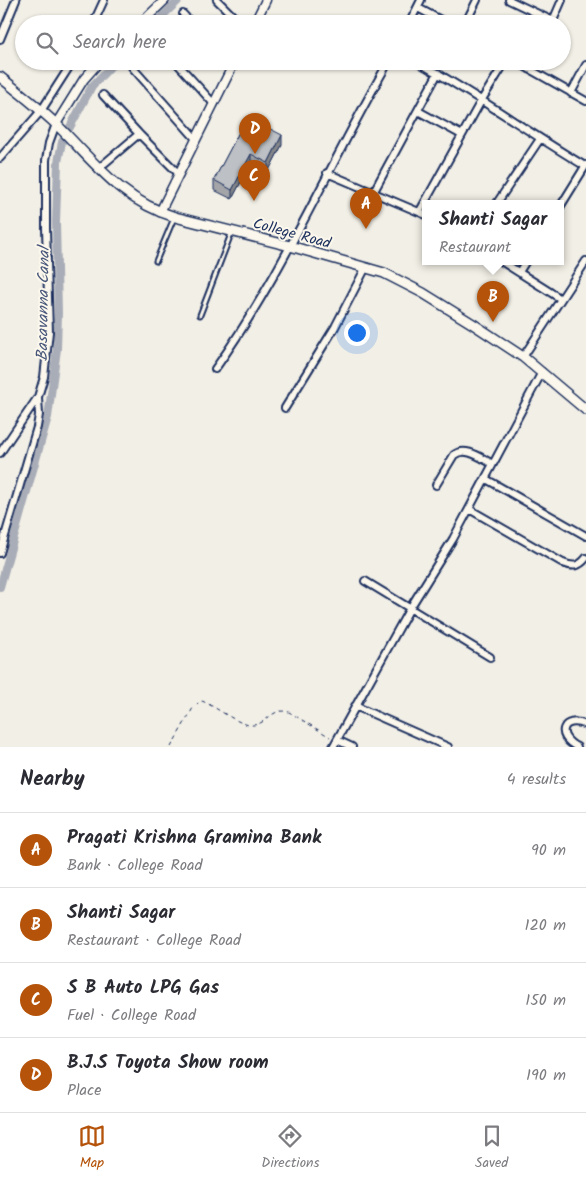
<!DOCTYPE html>
<meta charset="utf-8">
<style>
:root{--surface:#fff;--page:#f2f2f3;--text:#2b2b33;--muted:#7c7c81;--line:#e1e1e2;--accent:#b45309}
body{margin:0;font-family:Kalam,sans-serif;background:var(--page);color:var(--text)}
.you{position:absolute;left:356px;top:332px;width:18px;height:18px;margin:-12px;border:4px solid #fff;border-radius:50%;background:#1a73e8;box-shadow:0 0 0 8px #1a73e833}
.badge{display:grid;place-items:center;width:32px;height:32px;border-radius:50%;background:var(--accent);color:#fff;font-size:16px;font-weight:700}
.pin{position:absolute;translate:-50% -41px;filter:drop-shadow(0 1px 2px #0008)}
.pin::after{content:'';position:absolute;top:26px;width:18px;height:15px;background:inherit;clip-path:polygon(0 0,100% 0,50% 100%)}
.popup{position:absolute;left:422px;top:200px;width:142px;height:65px;box-sizing:border-box;display:grid;place-content:center;border-radius:0px;background:var(--surface);filter:drop-shadow(0 1px 4px #0005);font-size:16px;white-space:nowrap;color:var(--muted)}
.popup b{font-size:19px;color:var(--text)}
.popup::after{content:'';position:absolute;left:50%;top:100%;margin-left:-10px;border:10px solid transparent;border-top-color:var(--surface)}
.list{margin:0;padding:0;list-style:none}
h2{display:flex;justify-content:space-between;align-items:center;height:65px;margin:0;padding:0 20px;font-size:21px}
h2 small{font-size:16px;font-weight:400;color:var(--muted)}
.list li{display:grid;grid-template-columns:32px 1fr auto;gap:15px;align-items:center;box-sizing:border-box;height:75px;padding:0 20px;border-top:1px solid var(--line)}
.list b{display:block;font-size:19px;white-space:nowrap}
.list p{margin:0;font-size:16px;white-space:nowrap;color:var(--muted)}
.list em{font-size:16px;font-style:normal;color:var(--muted)}
.icon{flex:none;width:28px;height:28px;fill:none;stroke:currentColor;stroke-width:2;stroke-linecap:round;stroke-linejoin:round}
.map{position:relative;flex:none;width:586px;height:747px;overflow:hidden}
.search{position:absolute;background:var(--surface);box-shadow:0 1px 4px #0004;left:15px;right:15px;top:15px;height:55px;display:flex;align-items:center;gap:12px;box-sizing:border-box;padding:0 18px;border-radius:28px;color:var(--muted);font-size:19px}
.sheet{height:365px;background:var(--surface)}
nav{display:flex;justify-content:space-around;align-items:center;box-sizing:border-box;height:70px;border-top:1px solid var(--line);background:var(--surface);font-size:14px;color:var(--muted)}
nav a{display:grid;justify-items:center;gap:2px}
nav .on{color:var(--accent)}
.map>svg:first-child{display:block}
.lines{fill:none;stroke-linecap:round;stroke-linejoin:round}
.canal{stroke:#a9adb7;stroke-width:8}
.service-casing{stroke:#1b2f5e;stroke-width:7}
.minor-casing{stroke:#1b2f5e;stroke-width:10}
.tertiary-casing{stroke:#1b2f5e;stroke-width:11}
.secondary-casing{stroke:#1b2f5e;stroke-width:12}
.path{stroke:#1b2f5e;stroke-width:1;stroke-dasharray:4 4;stroke-linecap:butt}
.service{stroke:#fbf7ec;stroke-width:3}
.minor{stroke:#fbf7ec;stroke-width:6}
.tertiary{stroke:#fbf7ec;stroke-width:8}
.secondary{stroke:#fbf7ec;stroke-width:9}
.wall{fill:#a3a5a9;stroke:#1b2f5e}
.shaded-wall{fill:#848689;stroke:#1b2f5e}
.building{fill:#bdc0c4;stroke:#1b2f5e}
.labels{text-anchor:middle;stroke-width:4;stroke-linejoin:round;paint-order:stroke}
.street-label{font-size:15px;fill:#1b2f5e;stroke:#fbf7ec}
.water-label{font-size:16px;font-style:italic;fill:#465579;stroke:#fbf7ec}
</style>
<div class="map">
<svg width="586" height="747" viewBox="0 0 586 747">
<rect width="100%" height="100%" fill="#f2efe6"/>
<filter id="ink" filterUnits="userSpaceOnUse"><feTurbulence type="fractalNoise" baseFrequency=".02" numOctaves="2"/><feDisplacementMap in="SourceGraphic" scale="10" xChannelSelector="R" yChannelSelector="G"/><feConvolveMatrix kernelMatrix="1 2 1 2 8 2 1 2 1" color-interpolation-filters="sRGB"/></filter>
<g filter="url(#ink)">
<g class="lines">
<path class="canal" d="M154,24L179,0
M0,587L48,417L57,349L58,313L56,222L58,162L62,142L92,86L116,61"/>
<g class="service-casing">
<path id="service" d="M156,261L174,218
M200,315L231,234"/>
</g>
<g class="minor-casing">
<path id="minor" d="M217,0L241,24
M509,0L553,21
M418,8L448,24
M183,14L192,24
M552,23L562,0
M93,24L104,0
M409,24L421,0
M465,24L477,0
M0,39L16,0
M175,61L214,104
M225,61L232,68
M416,61C474,93 528,132 585,166
M515,61L586,101
M132,67L196,139
M529,69L533,61
M571,93L586,65
M103,95L139,134L179,174
M418,111L462,135
M0,158L41,111L73,61
M99,168L139,134
M327,173L426,215
M373,193L438,73
M497,203L540,139
M560,207L586,165
M420,211L481,101L506,61
M501,261L561,299
M519,272L526,261
M523,357L586,261
M215,369C283,274 330,163 389,61
M285,408L335,327L366,267
M0,453L38,397L44,377L49,332L46,228V160L49,143L56,124
M486,479L586,536
M436,485L454,455C466,446 481,458 493,464
M469,509L563,563C573,567 579,567 586,558
M0,553L37,427L39,415L38,397
M365,581L490,657
M355,706L448,747
M337,740L352,747
M333,747L410,608L453,539L542,372
M577,747C555,736 562,715 586,725"/>
</g>
<g class="tertiary-casing">
<path id="tertiary" d="M140,24L165,0
M254,24L266,0
M56,124L84,79L100,61
M160,212L235,61"/>
</g>
<g class="secondary-casing">
<path id="secondary" d="M0,77C19,92 38,107 56,124C95,162 120,200 175,217L290,246L384,273L423,293L473,324L523,357L586,410"/>
</g>
<path class="path" d="M171,747L193,708L198,703L202,701C215,706 241,727 253,725C268,724 271,707 289,712L330,737"/>
<use href="#service" class="service"/>
<use href="#minor" class="minor"/>
<use href="#tertiary" class="tertiary"/>
<use href="#secondary" class="secondary"/>
</g>
<path class="wall" d="M247,117L282,145L268,172L251,163L232,199L214,190V180Z"/>
<path class="shaded-wall" d="M282,135V145L268,172V163Z
M251,154V163L232,199V190Z"/>
<path class="building" d="M247,117L282,135L268,163L251,154L232,190L214,180Z"/>
</g>
<g class="labels">
<g class="street-label">
<text transform="translate(292 233) rotate(15)" y="5">College Road</text>
</g>
<g class="water-label">
<text transform="translate(42 304) rotate(-89)" y="6">Basavanna Canal</text>
</g>
</g>
</svg>
<div class="you"></div>
<div class="pin badge" style="left:366px;top:229px">A</div>
<div class="pin badge" style="left:493px;top:322px">B</div>
<div class="popup"><b>Shanti Sagar</b>Restaurant</div>
<div class="pin badge" style="left:254px;top:201px">C</div>
<div class="pin badge" style="left:255px;top:154px">D</div>
<div class="search"><svg class="icon" aria-label="search" viewBox="0 0 24 24"><circle cx="10" cy="10" r="6"/><path d="M15 15l6 6"/></svg>Search here</div>
</div>
<section class="sheet">
<h2>Nearby<small>4 results</small></h2>
<ul class="list">
<li><span class="badge">A</span><div><b>Pragati Krishna Gramina Bank</b><p>Bank · College Road</p></div><em>90 m</em></li>
<li><span class="badge">B</span><div><b>Shanti Sagar</b><p>Restaurant · College Road</p></div><em>120 m</em></li>
<li><span class="badge">C</span><div><b>S B Auto LPG Gas</b><p>Fuel · College Road</p></div><em>150 m</em></li>
<li><span class="badge">D</span><div><b>B.J.S Toyota Show room</b><p>Place</p></div><em>190 m</em></li>
</ul>
</section>
<nav>
<a class="on"><svg class="icon" aria-label="map" viewBox="0 0 24 24"><path d="M3 6l6-2 6 2 6-2v14l-6 2-6-2-6 2zM9 4v14M15 6v14"/></svg>Map</a>
<a><svg class="icon" aria-label="directions" viewBox="0 0 24 24"><path d="M12 3l9 9-9 9-9-9zM9 14v-3h6M13 9l2 2-2 2"/></svg>Directions</a>
<a><svg class="icon" aria-label="saved" viewBox="0 0 24 24"><path d="M7 4h10v16l-5-4-5 4z"/></svg>Saved</a>
</nav>
